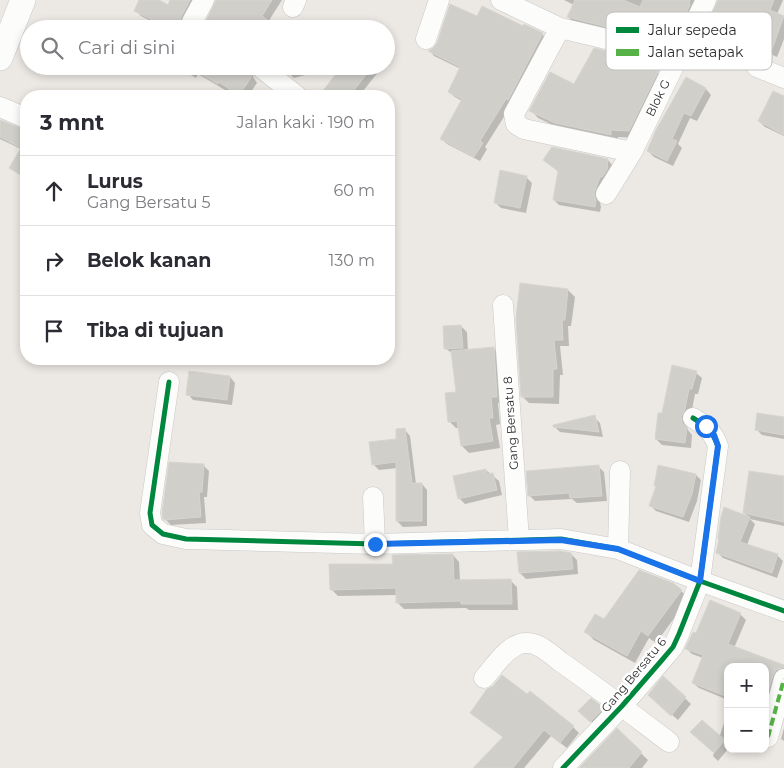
<!DOCTYPE html>
<html lang="id">
<meta charset="utf-8">
<style>
:root{--surface:#fff;--page:#f7f7f7;--text:#2b2b33;--muted:#7c7c81;--line:#e1e1e2}
body{margin:0;font-family:Montserrat,sans-serif;background:var(--page);color:var(--text)}
.controls{position:absolute;right:15px;bottom:15px;display:grid;overflow:hidden;border-radius:10px;box-shadow:0 2px 8px #0003}
.controls button{width:45px;height:45px;display:grid;place-items:center;padding:0;border:0;border-bottom:1px solid var(--line);background:var(--surface);color:var(--text);font:25px sans-serif}
.stop{position:absolute;width:15px;height:15px;margin:-11px;border:4px solid #1a73e8;border-radius:50%;background:#fff}
.stop.end{background:#1a73e8;border-color:#fff;box-shadow:0 1px 5px #0008}
.list{margin:0;padding:0;list-style:none}
h2{display:flex;justify-content:space-between;align-items:center;height:65px;margin:0;padding:0 20px;font-size:21px}
h2 small{font-size:16px;font-weight:400;color:var(--muted)}
.list li{display:grid;grid-template-columns:32px 1fr auto;gap:15px;align-items:center;box-sizing:border-box;height:70px;padding:0 20px;border-top:1px solid var(--line)}
.list b{display:block;font-size:19px;white-space:nowrap}
.list p{margin:0;font-size:16px;white-space:nowrap;color:var(--muted)}
.list em{font-size:16px;font-style:normal;color:var(--muted)}
.icon{flex:none;width:28px;height:28px;fill:none;stroke:currentColor;stroke-width:2;stroke-linecap:round;stroke-linejoin:round}
.map{position:relative;flex:none;width:784px;height:768px;overflow:hidden}
.search{position:absolute;background:var(--surface);box-shadow:0 2px 8px #0003;left:20px;top:20px;width:375px;height:55px;display:flex;align-items:center;gap:12px;box-sizing:border-box;padding:0 18px;border-radius:28px;color:var(--muted);font-size:19px}
.panel{position:absolute;background:var(--surface);box-shadow:0 2px 8px #0003;left:20px;top:90px;width:375px;height:275px;border-radius:20px}
.map>svg:first-child{display:block}
.shadow{fill:#0003}
.building{fill:#d1cfca;stroke:#d7d5d0}
.lines{fill:none;stroke-linecap:round;stroke-linejoin:round}
.minor-casing{stroke:#c9c8c8;stroke-width:21}
.tertiary-casing{stroke:#c9c8c8;stroke-width:26}
.minor{stroke:#fcfcfb;stroke-width:20}
.tertiary{stroke:#fcfcfb;stroke-width:25}
.quiet{stroke:#56b246;stroke-width:4;stroke-dasharray:8 4;stroke-linecap:butt}
.cycleway-casing{stroke:#fff;stroke-width:8}
.cycleway{stroke:#00873e;stroke-width:5}
.route{stroke:#1a73e8;stroke-width:6}
.labels{text-anchor:middle;stroke-width:5;stroke-linejoin:round;paint-order:stroke}
.street-label{font-size:12px;fill:#2d2d2d;stroke:#fff}
.key{fill:#fff;stroke:#c0c0c0;stroke-width:1}
.key-label{font-size:14px;fill:#2d2d2d}
</style>
<div class="map">
<svg width="784" height="768" viewBox="0 0 784 768">
<rect width="100%" height="100%" fill="#ece9e4"/>
<path class="shadow" d="M140,0H156L169,6L172,0H200L186,29H167L141,16L135,10Z
M217,0H282L268,22Z
M564,0H698L678,48L618,23L613,32L574,23L568,17L574,5Z
M720,0H783L777,14L784,17V39L777,57L716,29L710,22Z
M477,18L524,27L542,34L547,39L512,104L485,147L487,149L480,161L447,144L442,139L462,101L455,97L449,92L461,69L434,56L430,51Z
M325,23L331,29H304Z
M644,62L665,78L636,138L618,137V142L563,130L538,118L531,110L574,86Z
M176,66H255L253,70V77L257,83L248,96H222L225,90L198,74L196,78Z
M281,66H302L305,75L294,78Z
M344,66H383L359,96L353,95L352,96H321Z
M686,78L706,89L711,95L697,121L690,118L678,144L682,148L673,166L654,157L648,151Z
M784,97V136L765,127L759,121Z
M0,121L21,130H26V179L10,168L21,149L0,139Z
M544,160H608L613,166L599,199L601,207L600,212L559,205L554,200L559,172Z
M526,177L532,183L526,213L501,208L495,202Z
M568,290L575,297L571,326H568L569,346H560L563,375H560L559,404L529,403L522,396Z
M461,326L467,332L468,351L493,348L501,355L504,403H498L500,424L496,425L500,448L469,453L462,446L459,428H456L449,421L457,393L453,354L445,348Z
M696,373L702,378L698,394H695L691,415L686,423L688,430L692,435L691,448L662,445L656,439Z
M230,377L235,383L232,405L193,400L188,394Z
M594,417L600,423L603,437L560,432L554,426Z
M784,419V439L762,435L756,429Z
M405,430L410,436L416,484H422L427,490V526L403,527L397,521V468L379,470L373,464L397,440Z
M203,465L209,471L207,497H204L206,523L171,525L164,518Z
M599,467L604,472L607,501L577,503L572,499L535,501L529,495Z
M486,470L499,481L502,495L465,504L459,498Z
M696,475L701,480L697,501L689,522L656,511L650,505L657,487L655,486Z
M784,477V526L750,519L755,524L747,545L777,555L783,561L777,578L723,558L717,552L725,509L750,518L744,513Z
M571,554L577,560L578,574L526,579L520,573Z
M453,555L459,562L460,581H511L517,587L518,610H469L466,608L404,609L397,602V595L338,596L331,589L394,565Z
M681,591L689,598L656,643L649,638L635,663L594,640L586,632L604,620Z
M740,614L746,620L734,648L784,666V675L765,728V667H728V700L699,688L693,683L703,658L692,654L687,649L697,635Z
M664,678L691,704L678,720L655,700Z
M603,709L609,714L597,727L580,711Z
M728,711V749L718,761L713,756Z
M472,712L573,727L579,733L567,748L551,736L524,768H475L504,738Z
M784,728V741L781,739Z
M617,730L648,760L642,768H581Z"/>
<path class="building" d="M139,0H159L168,5L170,0H190L181,17L180,22L182,29H171L134,11Z
M216,0H272L262,16L280,29H210L206,21Z
M575,0H623L640,7L643,0H690L689,5H690L672,42L612,18L607,27L567,17Z
M718,0H774L770,10L784,16L771,52L708,22Z
M450,4L477,16L482,6L523,26L524,24L543,33L508,100L506,99L480,141L483,143L474,157L440,139L462,99L448,92L460,67L428,51L433,48L437,43Z
M594,48L645,60L643,67L659,70L629,131L611,130V135L555,123L529,111L550,72L574,84Z
M187,66H247L248,71L252,76L239,96L219,82L218,84Z
M342,66H373L351,94L347,90L342,96H319Z
M686,77L706,88L691,116L684,113L672,139L677,141L667,161L647,151L656,130Z
M773,91L784,96V135L758,121Z
M0,120L26,130V178L9,168L21,148L0,137Z
M552,147L608,159L607,170L602,177H600L594,193L596,201L595,207L553,200L558,171L543,160Z
M500,170L527,176L520,208L494,203Z
M520,283L568,289L565,320H562L563,340H554L557,369H553V397H521L516,318Z
M461,325L463,348L444,349L443,326Z
M494,347L497,397H491L493,418H489L493,441L461,446L457,421L448,422L445,393L456,392L451,351Z
M672,365L697,371L692,389H689L685,409L681,417L682,423L687,428L685,443L655,439L658,413H662Z
M189,371L230,376L227,400L186,395Z
M757,413L784,417V435L755,430Z
M595,415L599,432L553,427V425Z
M405,428L412,483H422V521H396V462L372,465L369,442L396,439V429Z
M169,462L204,464L202,492H199L201,517L165,520L163,519L162,513Z
M599,465L602,496L570,498L569,493L528,496L526,471Z
M658,465L696,474L692,494L683,517L649,506L656,486H654Z
M486,469L487,474L493,473L497,490L458,499L453,476Z
M749,471L784,476V522L743,513Z
M724,507L750,517L740,542L778,554L772,573L716,553L719,540L718,539L721,517Z
M560,551L571,553L573,569L519,573L517,552Z
M453,554L454,580L511,579L512,604H461V601L396,603V588L330,590L329,564H393L392,555Z
M639,570L673,583L682,590L648,636L641,631L627,656L584,632L595,614L604,619Z
M710,600L741,613L728,644L784,665V667L776,670L773,675L765,702V667H728V697L692,683L703,655L685,649L693,632L696,633Z
M502,675L527,694L530,691L574,726L560,743L544,730L513,768H473L503,737L470,713L487,689L493,686Z
M663,676L686,697L671,716L648,695Z
M591,698L604,708L590,722L578,711Z
M702,720L725,740L714,753L690,732Z
M617,728L642,752L629,768H579Z"/>
<g class="lines">
<g class="minor-casing">
<path id="minor" d="M501,0L560,28L678,56
M293,7L296,0
M560,28L514,114L516,124L524,129L632,152
M692,28L748,54L757,67L784,78
M198,29L194,26L192,22L204,0
M426,39L439,0
M259,66L297,96
M0,107L26,118
M606,194L632,152L706,0
M503,305L519,540
M169,382L150,513L152,525L163,534L186,539L375,544L561,539L618,549L700,581L784,611
M373,497L375,544
M618,549L620,471
M484,678C495,666 510,641 528,643C539,643 552,655 561,662C598,688 633,715 669,742
M768,737L784,679
M563,768L622,706L662,660L673,647L679,634L700,581L718,446C713,432 706,426 693,418"/>
</g>
<g class="tertiary-casing">
<path id="tertiary" d="M0,58L23,0"/>
</g>
<use href="#minor" class="minor"/>
<use href="#tertiary" class="tertiary"/>
<path class="quiet" d="M768,737L784,679"/>
<g class="cycleway-casing">
<path id="cycleway" d="M169,382L150,513L152,525L163,534L186,539L375,544L561,539L618,549L700,581L784,611
M563,768L622,706L662,660L673,647L679,634L700,581L718,446C713,432 706,426 693,418"/>
</g>
<use href="#cycleway" class="cycleway"/>
</g>
<g class="lines">
<path class="route" d="M375,544L561,540L618,549L700,581L718,446L714,435L706,426"/>
</g>
<g class="labels">
<g class="street-label">
<text transform="translate(658 98) rotate(-64)" y="4">Blok G</text>
<text transform="translate(511 423) rotate(-94)" y="4">Gang Bersatu 8</text>
<text transform="translate(634 675) rotate(-50)" y="4">Gang Bersatu 6</text>
</g>
</g>
<rect x="606" y="12" width="166" height="58" rx="8" class="key"/>
<rect x="616" y="27" width="23" height="6" fill="#00873e"/>
<rect x="616" y="49" width="23" height="7" fill="#56b246"/>
<g class="key-label">
<text x="648" y="35">Jalur sepeda</text>
<text x="648" y="57">Jalan setapak</text>
</g>
</svg>
<div class="controls">
<button>+</button>
<button>−</button>
</div>
<div class="stop" style="left:706px;top:426px"></div>
<div class="stop end" style="left:375px;top:544px"></div>
<div class="search"><svg class="icon" aria-label="search" viewBox="0 0 24 24"><circle cx="10" cy="10" r="6"/><path d="M15 15l6 6"/></svg>Cari di sini</div>
<section class="panel">
<h2>3 mnt<small>Jalan kaki · 190 m</small></h2>
<ul class="list">
<li><svg class="icon" aria-label="ahead" viewBox="0 0 24 24"><path d="M12 20V5M6 11l6-6 6 6"/></svg><div><b>Lurus</b><p>Gang Bersatu 5</p></div><em>60 m</em></li>
<li><svg class="icon" aria-label="right" viewBox="0 0 24 24"><path d="M7 20v-9h11M14 6l5 5-5 5"/></svg><div><b>Belok kanan</b></div><em>130 m</em></li>
<li><svg class="icon" aria-label="arrive" viewBox="0 0 24 24"><path d="M6 21V4h12l-3 4 3 4H6"/></svg><div><b>Tiba di tujuan</b></div></li>
</ul>
</section>
</div>
